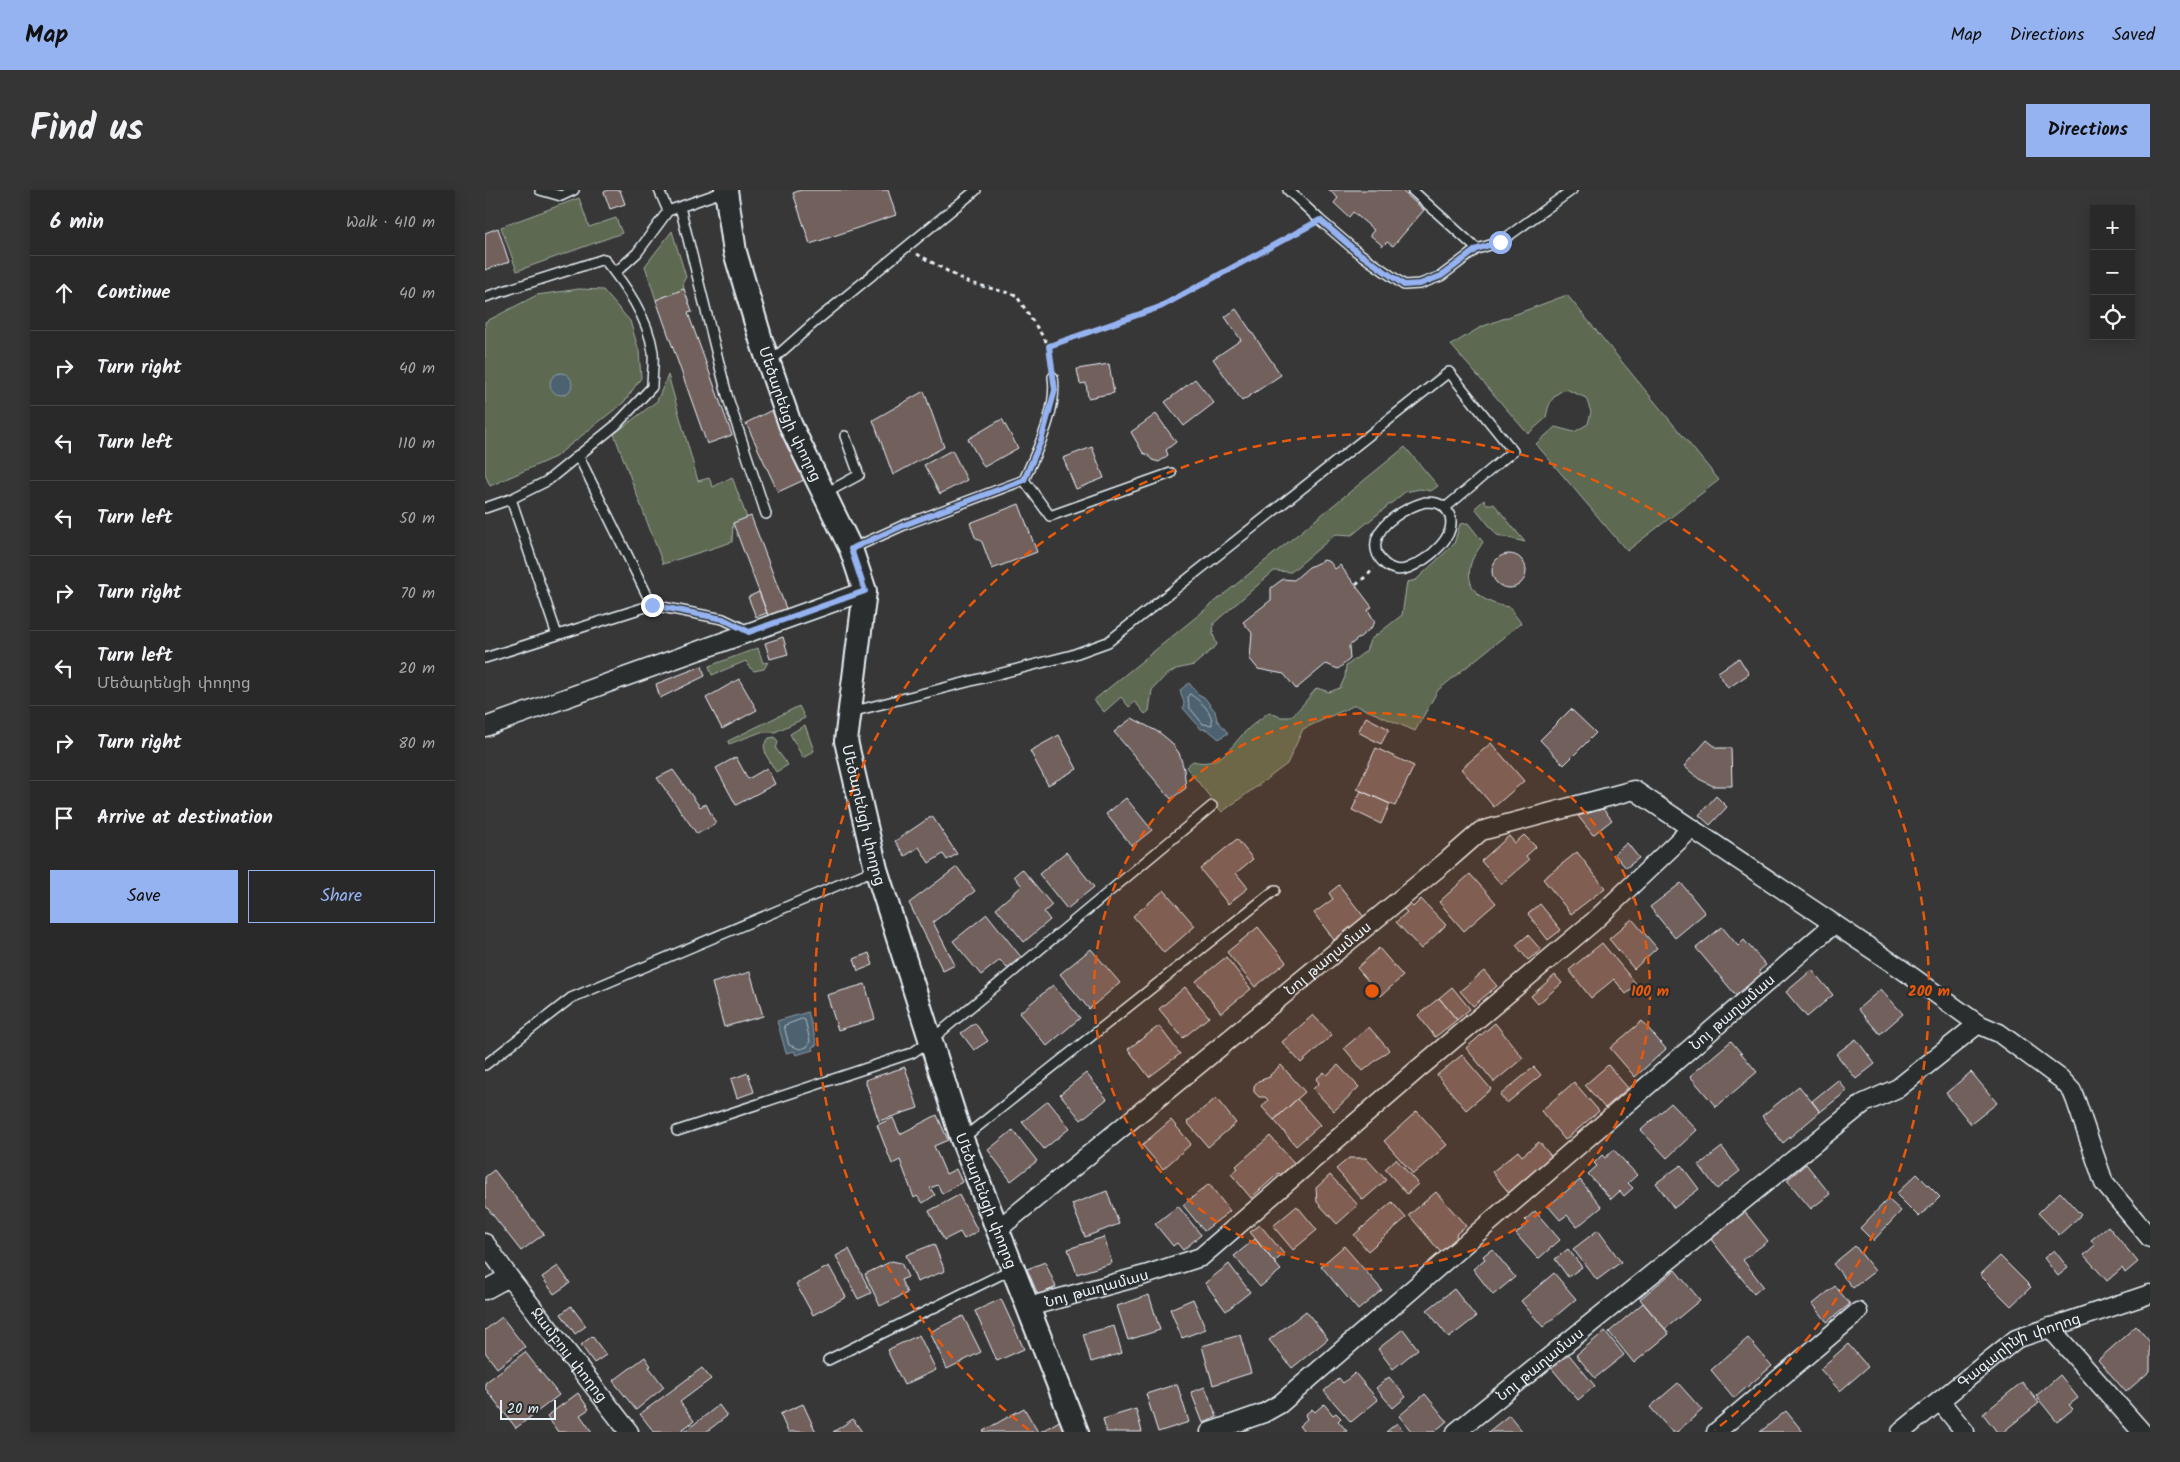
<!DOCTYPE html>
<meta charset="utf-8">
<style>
:root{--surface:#2a2929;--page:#363535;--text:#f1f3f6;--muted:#a5a6a8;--line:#464546;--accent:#95b2f1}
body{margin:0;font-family:Kalam,"Noto Sans Armenian",sans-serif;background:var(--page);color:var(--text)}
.controls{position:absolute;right:15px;top:15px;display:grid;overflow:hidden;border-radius:0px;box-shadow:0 2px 12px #0003}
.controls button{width:45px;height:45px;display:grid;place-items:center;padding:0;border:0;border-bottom:1px solid var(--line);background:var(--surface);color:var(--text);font:25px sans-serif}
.scale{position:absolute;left:15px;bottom:12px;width:56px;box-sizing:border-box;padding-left:5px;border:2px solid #e8f1f8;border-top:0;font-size:14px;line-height:18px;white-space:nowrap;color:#e8f1f8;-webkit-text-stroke:4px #2a2d2e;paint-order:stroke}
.stop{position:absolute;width:15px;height:15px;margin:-11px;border:4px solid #95b2f1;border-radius:50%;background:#fff}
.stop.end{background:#95b2f1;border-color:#fff;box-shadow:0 1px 5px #0008}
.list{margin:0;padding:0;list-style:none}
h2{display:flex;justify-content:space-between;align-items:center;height:65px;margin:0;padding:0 20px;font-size:21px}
h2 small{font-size:16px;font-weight:400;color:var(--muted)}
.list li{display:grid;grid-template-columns:32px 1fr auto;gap:15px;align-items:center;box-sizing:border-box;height:75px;padding:0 20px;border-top:1px solid var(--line)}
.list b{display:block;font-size:19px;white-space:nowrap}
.list p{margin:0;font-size:16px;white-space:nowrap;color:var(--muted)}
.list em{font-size:16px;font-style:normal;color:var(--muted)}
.actions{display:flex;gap:10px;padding:15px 20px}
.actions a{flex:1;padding:11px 0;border:1px solid var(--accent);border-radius:0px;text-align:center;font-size:18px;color:var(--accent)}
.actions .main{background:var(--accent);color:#111}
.icon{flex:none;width:28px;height:28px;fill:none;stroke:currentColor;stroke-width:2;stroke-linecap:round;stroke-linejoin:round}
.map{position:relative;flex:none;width:1665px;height:1242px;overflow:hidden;border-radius:0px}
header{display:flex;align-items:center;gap:30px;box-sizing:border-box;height:70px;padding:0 25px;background:var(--accent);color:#111}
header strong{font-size:24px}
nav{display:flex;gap:28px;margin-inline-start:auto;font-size:18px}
.intro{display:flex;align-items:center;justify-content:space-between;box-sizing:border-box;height:120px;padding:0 30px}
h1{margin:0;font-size:35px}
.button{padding:12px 22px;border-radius:0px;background:var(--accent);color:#111;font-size:18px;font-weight:700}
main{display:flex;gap:30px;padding:0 30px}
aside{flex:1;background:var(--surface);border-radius:0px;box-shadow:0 2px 12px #0003}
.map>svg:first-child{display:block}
.green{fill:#5d6951;stroke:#a2ada4}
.water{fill:#4d6270;stroke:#8b9ba6}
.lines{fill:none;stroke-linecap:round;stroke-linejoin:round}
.shore{stroke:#aab8c2;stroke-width:1}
.building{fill:#72605d;stroke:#e8f1f8}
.service-casing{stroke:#e8f1f8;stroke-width:12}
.minor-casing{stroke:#e8f1f8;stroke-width:21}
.tertiary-casing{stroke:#e8f1f8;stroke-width:26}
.path{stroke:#e8f1f8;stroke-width:3;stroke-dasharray:4 4;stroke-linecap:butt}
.service{stroke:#2a2d2e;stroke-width:9}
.minor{stroke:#2a2d2e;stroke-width:18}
.tertiary{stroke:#2a2d2e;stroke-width:22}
.route{stroke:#95b2f1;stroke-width:6}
.ring{fill:none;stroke:#e8590c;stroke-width:2.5;stroke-dasharray:9 6}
.labels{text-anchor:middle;stroke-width:4.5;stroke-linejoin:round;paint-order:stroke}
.street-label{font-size:15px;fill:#e8f1f8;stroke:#2a2d2e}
.centre{fill:#e8590c;stroke:#2a2d2e;stroke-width:2.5}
.ring-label{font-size:15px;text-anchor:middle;font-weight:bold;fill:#e8590c;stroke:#2a2d2e;stroke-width:4.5;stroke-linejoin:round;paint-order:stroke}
</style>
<header>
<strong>Map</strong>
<nav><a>Map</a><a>Directions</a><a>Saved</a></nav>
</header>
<div class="intro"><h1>Find us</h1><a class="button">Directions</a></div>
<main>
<aside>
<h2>6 min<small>Walk · 410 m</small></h2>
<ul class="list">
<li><svg class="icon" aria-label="ahead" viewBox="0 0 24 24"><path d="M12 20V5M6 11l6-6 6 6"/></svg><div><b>Continue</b></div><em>40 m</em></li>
<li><svg class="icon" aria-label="right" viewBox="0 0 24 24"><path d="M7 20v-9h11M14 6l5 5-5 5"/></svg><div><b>Turn right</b></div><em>40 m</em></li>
<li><svg class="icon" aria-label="left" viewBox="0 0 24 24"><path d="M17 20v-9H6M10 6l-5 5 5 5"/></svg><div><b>Turn left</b></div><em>110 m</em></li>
<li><svg class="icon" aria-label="left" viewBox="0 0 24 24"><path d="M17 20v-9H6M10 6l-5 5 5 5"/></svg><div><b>Turn left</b></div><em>50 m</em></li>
<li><svg class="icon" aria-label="right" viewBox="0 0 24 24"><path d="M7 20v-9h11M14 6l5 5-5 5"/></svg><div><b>Turn right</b></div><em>70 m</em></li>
<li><svg class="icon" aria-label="left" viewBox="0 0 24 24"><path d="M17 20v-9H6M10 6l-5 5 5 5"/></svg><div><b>Turn left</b><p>Մեծարենցի փողոց</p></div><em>20 m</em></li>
<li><svg class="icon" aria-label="right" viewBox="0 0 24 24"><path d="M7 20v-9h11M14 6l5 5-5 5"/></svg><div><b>Turn right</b></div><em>80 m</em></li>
<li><svg class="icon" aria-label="arrive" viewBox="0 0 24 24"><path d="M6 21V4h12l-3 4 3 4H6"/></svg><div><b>Arrive at destination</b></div></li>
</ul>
<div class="actions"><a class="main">Save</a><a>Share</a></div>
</aside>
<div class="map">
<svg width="1665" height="1242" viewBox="0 0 1665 1242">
<rect width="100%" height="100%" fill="#383737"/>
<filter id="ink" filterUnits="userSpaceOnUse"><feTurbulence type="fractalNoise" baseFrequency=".02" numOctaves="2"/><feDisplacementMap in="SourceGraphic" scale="10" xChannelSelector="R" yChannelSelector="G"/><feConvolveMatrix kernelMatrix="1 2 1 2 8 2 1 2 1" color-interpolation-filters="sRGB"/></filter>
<g filter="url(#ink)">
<path class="green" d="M94,8L104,37L131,28L137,43L32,81L16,37Z
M187,41L201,87L198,92L199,99L171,110L160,76Z
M94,99L118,100L145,131L154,161L156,188L139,212L70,267L5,296L0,284V132L52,105Z
M1082,105L1234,290L1142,361L1051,254L1070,237L1089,242L1103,234L1106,222L1101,208L1081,199C1067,204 1063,215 1061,228L1043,244L966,155L996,137Z
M183,185L213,291L224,288L228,297L247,287L262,328L248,333L247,352L178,374L129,244L172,211Z
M920,257L953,296L946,301L935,299L920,302L867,345L851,344L806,382L789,381L729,433L728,444L732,455L709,475L691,479L679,487L667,500L664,521L660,524L650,512L644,517L636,507L619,522L609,510Z
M999,310L1002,314H1009L1040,352L1012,345L990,318Z
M983,333L998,352C994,359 988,366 986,373C978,401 1001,414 1024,417L1036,433L953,500L930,541L870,515L818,539L802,574L737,622L701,577L708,571C734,578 744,559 759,543C766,535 776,529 784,522L795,527H805C816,519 822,508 832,498L844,502L855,498L860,487L861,476L881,461L885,450L917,425L922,392L931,390L969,354L975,334Z
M273,458L278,473L283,472L279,479L269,481L264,477L261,471L227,485L224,476Z
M314,516L320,528L290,542H276L244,554L243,551Z
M320,535L329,561L318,568L305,544Z
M290,547L293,552L291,559L303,575L291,582L281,565L279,555L284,548Z"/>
<path class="water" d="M65 194a11 11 0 1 1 22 0a11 11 0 1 1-22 0Z
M704,493L713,504L719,507L730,521L732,530L743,543L734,549L723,540L716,539L698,518L699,513L695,500Z
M323,822L332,855L327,857L328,860L311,865L309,861L301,863L292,831Z"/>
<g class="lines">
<path class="shore" d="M705,504C715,511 728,521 727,535L718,534L704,517L703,507Z
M317,829L320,830L325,851L322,857L315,859L304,855L299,836Z"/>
</g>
<path class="building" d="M123,0H135L140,14L125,19L119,2Z
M316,0H403L411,25L325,54L308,3Z
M844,0H916L939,20L908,56L902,52L898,56L885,45L889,40L868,22L864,27L849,13L853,8Z
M13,38L24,72L0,80V43Z
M199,99L207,122L203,123L247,245L222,254L171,110Z
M751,119L796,185L757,211L728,169L756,150L740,127Z
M624,174L629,203L603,208L601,193L595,194L592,179Z
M710,189L729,213L699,236L680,212Z
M439,201L459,257L408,285L388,230Z
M287,220L319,290L293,302L261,233Z
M671,224L691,252L681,260L683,265L674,272L667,270L663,265L658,263L646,242Z
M517,229L533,258L499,277L483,249Z
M607,257L619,288L591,299L578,268Z
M467,260L482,290L455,304L439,275Z
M534,314L552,362L507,379L497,352L490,347L485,333Z
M266,326L302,421L284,428L248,333Z
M1007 381a17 17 0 1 1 34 0a17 17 0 1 1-34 0Z
M839,370L845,372L850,379L855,375L887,417L883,420L890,432L886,438L864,456L865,469L853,479L841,474L811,499L799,484L773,479L765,469L767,443L758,432L786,410V398L798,389L809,390L824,377Z
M274,402L282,423L271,427L263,407Z
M298,447L303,464L285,469L280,453Z
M1254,468L1264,484L1243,498L1233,482Z
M217,476L220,486L175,508L171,494Z
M254,489L272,520L237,539L221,508Z
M1086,519L1111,543L1079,575L1055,550Z
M881,527L904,539L896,554L873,542Z
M647,528L675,543L686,552L694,563L699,579L701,598L686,609L629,542Z
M574,545L592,579L563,595L545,561Z
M1222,550L1232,558H1246L1247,596H1228L1214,589L1199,576Z
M1006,553L1039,591L1009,617L976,579Z
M891,558L929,576L910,616L872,599Z
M251,567L263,589L282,578L290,594L251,615L231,578Z
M188,580L215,617L221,614L231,634L212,644L172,588Z
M876,601L905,614L896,634L867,620Z
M1231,606L1242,617L1225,635L1214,625Z
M641,608L667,640L647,656L621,624Z
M1118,619L1127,630L1108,645L1093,626Z
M447,626L472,664L462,670L458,664L444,673L434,657L420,666L410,651Z
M1039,645L1051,657L1041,666L1044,670L1016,694L996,671L1024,646L1030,653Z
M752,649L768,669L751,683L763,698L743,714L715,679Z
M1142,653L1154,668L1141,678L1129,664Z
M581,662L609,697L582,719L554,684Z
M1092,662L1120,698L1086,724L1058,689Z
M472,677L490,701L448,732L470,775L458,781L424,713Z
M537,679L567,715L559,722L565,730L539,752L511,718L537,696L529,686Z
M985,684L1011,713L979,741L954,712Z
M1196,693L1220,723L1190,748L1165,717Z
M854,695L879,727L849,750L829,723L848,709L844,703Z
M679,700L710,736L679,763L648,726Z
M936,709L961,735L936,759L911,732L922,722L918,719L924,713L928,717Z
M1055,714L1076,740L1063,750L1043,724Z
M502,724L536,767L522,778L515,770L496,785L468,751Z
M1147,729L1172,758L1149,779L1124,749Z
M773,737L801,772L770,797L742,762Z
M1237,737L1253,756L1259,750L1281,775L1274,781L1279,788L1254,809L1211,758Z
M1043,745L1056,760L1043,770L1031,755Z
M1117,753L1152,795L1141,804L1129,789L1106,808L1084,780Z
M894,758L918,786L896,806L872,778Z
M606,759L635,793L604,819L575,784Z
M384,763L388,775L373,781L369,769Z
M741,767L766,799L736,823L711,791Z
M1327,780L1348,805L1322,827L1301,802Z
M999,781L1012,796L988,816L975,801Z
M265,782L278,826L239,837L227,793Z
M1070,785L1077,793L1053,814L1046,806Z
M380,794L390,829L353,840L342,805Z
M568,795L595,828L562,856L534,823Z
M700,797L724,827L698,848L674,819Z
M967,797L985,819L972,830L954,808Z
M1396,799L1418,824L1395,844L1373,819Z
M954,808L972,830L950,847L933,825Z
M828,825L847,845L816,873L797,852Z
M1157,831L1181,859L1150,887L1125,858Z
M490,833L503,851L489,860L476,843Z
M1010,833L1038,868L1009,892L981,858Z
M674,836L695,864L664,887L643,859Z
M884,837L904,860L878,881L859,858Z
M1371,849L1390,874L1371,889L1351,864Z
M1246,851L1272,882L1231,917L1205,886Z
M977,865L1006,899L981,920L952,885Z
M796,875L820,902L789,930L777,917L783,910L780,907H774L769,902V896L773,891L785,887V885Z
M853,875L874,897L849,921L828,899L834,893L831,889L839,882L842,885Z
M1123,875L1143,898L1120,918L1100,895Z
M420,877L433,918L394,931L380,890Z
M1049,877L1056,885L1022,913L1015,905Z
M1486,882L1512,913L1486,934L1461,903Z
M263,883L269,902L252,908L246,889Z
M601,883L622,909L596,930L575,904Z
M1353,890L1362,901L1335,922L1327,911Z
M1089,892L1114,921L1080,950L1056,921Z
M1314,896L1335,922L1298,953L1277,926Z
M731,908L751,933L723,957L702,932Z
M812,909L835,935L811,956L789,930Z
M563,911L585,938L559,959L537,932Z
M1186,913L1212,940L1182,968L1156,940Z
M932,921L962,955L928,984L899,951Z
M452,925L463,950L449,956L461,984L471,979L477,992L457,1004L453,995L445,998L450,1005L438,1013L432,1006L429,1008L415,970L407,974L392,935L408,928L415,944Z
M686,930L706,954L678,979L657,955Z
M528,940L552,971L526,991L503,960Z
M785,946L812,976L798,988L794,983L766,1008L746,984L753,978L751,976Z
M1054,952L1067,967L1049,981L1051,983L1025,1004L1007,982L1033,961L1037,966Z
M1237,957L1255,981L1232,999L1214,975Z
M1129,960L1152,985L1143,993L1148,998L1139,1006L1135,1001L1126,1009L1103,984L1112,976L1109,973L1117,965L1120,968Z
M864,968H881L901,990L878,1010L851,979Z
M911,969L933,994L922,1004L900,979Z
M1321,974L1345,1004L1326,1019L1302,990Z
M1196,975L1214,999L1189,1018L1171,993Z
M9,980L59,1044L36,1061L0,1015V987Z
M1432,984L1455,1007L1434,1027L1411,1004Z
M845,985L873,1015L852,1034L832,1012L831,998Z
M1095,990L1117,1017L1092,1037L1082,1025L1075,1030L1063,1016Z
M724,994L745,1021L719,1041L698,1015Z
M622,1001L634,1034L600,1047L587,1014Z
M951,1002L981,1036L971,1044L972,1053L958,1065L924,1025Z
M1575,1002L1596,1025L1574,1045L1553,1023Z
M474,1005L493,1041L479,1049L475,1042L459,1050L444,1021Z
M1403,1009L1416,1021L1388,1051L1375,1038Z
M907,1012L921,1028L883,1061L869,1045Z
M693,1016L716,1045L698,1060L692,1053L688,1056L670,1034Z
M812,1016L832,1040L808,1060L788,1036Z
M1050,1021L1075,1050L1053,1069L1031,1044L1043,1033L1040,1030Z
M1259,1021L1283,1051L1258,1070L1278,1096L1269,1104L1225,1048Z
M775,1035L799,1064L789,1072L765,1042Z
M1623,1036L1653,1072L1640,1083L1637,1078L1622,1091L1599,1065L1610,1055L1606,1050Z
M1113,1040L1136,1072L1112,1090L1088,1059Z
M619,1047L627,1073L592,1084L583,1059Z
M770,1049L796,1080L775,1097L749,1066Z
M449,1054L460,1081L432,1092L421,1065Z
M859,1056L897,1100L873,1120L836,1076Z
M1370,1056L1390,1081L1368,1098L1348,1074Z
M364,1059L386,1103L373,1109L351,1066Z
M1007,1059L1030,1087L1008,1105L988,1079L1000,1069L998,1066Z
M1083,1059L1097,1077L1083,1087L1070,1069Z
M1569,1060L1583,1078L1573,1086L1559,1068Z
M1515,1066L1546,1097L1526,1116L1495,1085Z
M407,1071L416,1073L423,1087L416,1090L422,1103L395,1116L380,1084Z
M560,1072L571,1097L553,1105L542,1079Z
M744,1074L765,1102L741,1121L720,1093Z
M73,1076L85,1093L69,1104L57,1087Z
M344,1076L361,1107L328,1125L311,1094Z
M1190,1080L1215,1110L1180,1139L1155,1109Z
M1069,1083L1091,1109L1058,1137L1036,1111Z
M1350,1096L1365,1114L1342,1132L1328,1114Z
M969,1099L991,1127L964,1148L942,1120Z
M664,1105L675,1140L643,1150L632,1116Z
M516,1109L539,1159L512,1171L490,1121Z
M708,1109L721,1139L697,1148L685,1119Z
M1158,1113L1184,1144L1149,1173L1124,1142Z
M86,1116L101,1136L90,1144L76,1124Z
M821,1121L843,1149L807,1178L784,1150Z
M478,1126L496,1162L462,1179L445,1142Z
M17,1127L40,1157L12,1178L0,1162V1140Z
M629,1136L637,1163L606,1172L598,1144Z
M1651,1136L1665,1152V1181L1641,1202L1613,1170Z
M918,1139L933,1159L908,1179L893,1159Z
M1120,1141L1139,1165L1110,1188L1091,1165Z
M434,1145L451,1180L419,1195L402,1160Z
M755,1145L766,1183L728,1195L717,1156Z
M107,1146L121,1165L109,1173L96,1155Z
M1263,1148L1287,1176L1249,1208L1226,1180Z
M1363,1154L1383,1177L1355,1201L1335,1179Z
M1081,1161L1110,1196L1093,1210L1064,1175Z
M40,1162L74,1205L31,1238L0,1198V1193Z
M160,1167L166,1176L164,1177L179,1197L151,1220L128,1191Z
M217,1178L226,1189L195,1212L209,1231L194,1242H169L155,1224Z
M870,1183L893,1210L866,1232L839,1201L854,1188L858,1193Z
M1575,1185L1593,1208L1584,1215L1588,1219L1572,1232L1551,1206Z
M904,1187L921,1207L908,1218L891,1198Z
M1537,1192L1554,1213L1518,1242H1512L1498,1224Z
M1193,1193L1217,1220L1192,1242H1187L1165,1217Z
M692,1194L704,1232L673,1242L661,1204Z
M720,1197L732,1227L718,1233L706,1202Z
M93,1203L104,1219L95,1225L107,1242H73L62,1226Z
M940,1204L962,1231L949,1242H927L914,1226Z
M318,1214L331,1242H303L295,1224Z
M839,1214L848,1225L851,1223L856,1228L853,1231L862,1241L860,1242H819L814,1236L822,1229L820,1225L827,1219L830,1222Z
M234,1215L242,1226L221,1242H199Z
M539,1218L553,1242H499L498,1241Z
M651,1219L657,1242H621L618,1229Z
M1301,1221L1318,1242H1275Z
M1024,1225L1038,1242H1003Z
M368,1229L377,1242H348Z
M578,1229L583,1242H555Z
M912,1233L919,1242H901Z"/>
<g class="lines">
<g class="service-casing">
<path id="service" d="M55,0L76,6L89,0
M174,0L183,21
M803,0L835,30L871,61L919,95L935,94L956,86L992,59L1015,52L1087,0
M927,0L992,59
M195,17L242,205L281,324
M130,83L152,63L183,21L240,1
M0,107L119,69C140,95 163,127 168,162C169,173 167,186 167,197L131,235L62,291L26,309L0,318
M286,171L331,131L491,0
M93,265L167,415L238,429L263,441
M539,290L565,326L686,283
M339,304L374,285L360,246
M26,309L72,445
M940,312C950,312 958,313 963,322C976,345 942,371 923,378C907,385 888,369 891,352C894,332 923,317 940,312Z
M366,359L419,335L539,290C552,260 573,220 568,187
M0,468L167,415
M366,522L587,465L623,452L964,182L1028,261L960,318
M0,875L86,808L391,679
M192,941L427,863L446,850L727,616
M477,949L790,700
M343,1170L527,1079"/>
</g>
<g class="minor-casing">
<g id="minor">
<path d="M0,537L380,401"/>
<path id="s1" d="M512,1040L964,669L996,641L1149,600L1415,778L1493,834L1514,843L1576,889L1587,901L1591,911L1619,993L1665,1048"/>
<path id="s2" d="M0,1053L24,1087L144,1242"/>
<path d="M0,1100L24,1087"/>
<path id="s3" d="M543,1117L660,1085L716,1067L933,879L1108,732L1207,638"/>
<path d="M1564,1137L1657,1242"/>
<path d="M1455,1211L1480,1242"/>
<path id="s4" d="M725,1242L779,1223L795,1214L1349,734"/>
<path id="s5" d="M971,1242L1379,913L1413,898L1493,834"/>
<path d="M1231,1242L1373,1122"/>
<path id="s6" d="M1416,1242L1531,1149L1665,1104"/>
</g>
</g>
<g class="tertiary-casing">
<g id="tertiary">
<path id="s7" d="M241,0L250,62L276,150L305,234L366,359L380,401L361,551L391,679L477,949L592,1242"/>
</g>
</g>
<path class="path" d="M432,64L482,92L531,105L564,156L567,176
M564,156L675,117L824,36
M871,395L889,379"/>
<use href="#service" class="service"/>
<use href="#minor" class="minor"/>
<use href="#tertiary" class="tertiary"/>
</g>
</g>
<g class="lines" filter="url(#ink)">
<path class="route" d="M167,415L238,429L264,442L380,401L366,359L419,335L539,290L556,251L570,200L564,156L675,117L835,30L871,61L919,95L935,94L956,86L992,59L1015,52"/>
</g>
<circle cx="887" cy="801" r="278" fill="#e8590c" fill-opacity=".12"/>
<g class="ring">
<circle cx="887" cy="801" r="278"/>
<path d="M544 1240A557 557 0 1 1 1230 1240"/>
</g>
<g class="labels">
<g class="street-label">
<text dy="5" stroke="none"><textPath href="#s7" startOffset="234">Մեծարենցի փողոց</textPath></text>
<text dy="5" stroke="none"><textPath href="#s7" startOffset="654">Մեծարենցի փողոց</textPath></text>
<text dy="5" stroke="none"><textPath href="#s1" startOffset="428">Նոյ թաղամաս</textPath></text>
<text dy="5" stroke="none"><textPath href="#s4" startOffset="674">Նոյ թաղամաս</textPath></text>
<text dy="5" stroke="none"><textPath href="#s7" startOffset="1059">Մեծարենցի փողոց</textPath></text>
<text dy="5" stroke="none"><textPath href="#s3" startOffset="71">Նոյ թաղամաս</textPath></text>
<text dy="5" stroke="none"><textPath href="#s6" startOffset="145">Գագարինի փողոց</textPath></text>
<text dy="5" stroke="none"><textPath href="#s2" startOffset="140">Ջամբուլ փողոց</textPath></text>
<text dy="5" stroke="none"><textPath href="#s5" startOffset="108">Նոյ թաղամաս</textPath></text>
</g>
</g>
<circle cx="887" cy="801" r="8" class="centre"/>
<g class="ring-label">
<text x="1165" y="806">100 m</text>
<text x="1444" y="806">200 m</text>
</g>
</svg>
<div class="controls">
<button>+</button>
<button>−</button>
<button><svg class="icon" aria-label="locate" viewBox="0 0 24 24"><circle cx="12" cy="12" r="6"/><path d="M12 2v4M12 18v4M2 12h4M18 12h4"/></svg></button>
</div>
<div class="scale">20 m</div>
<div class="stop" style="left:1015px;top:52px"></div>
<div class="stop end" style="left:167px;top:415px"></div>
</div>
</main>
